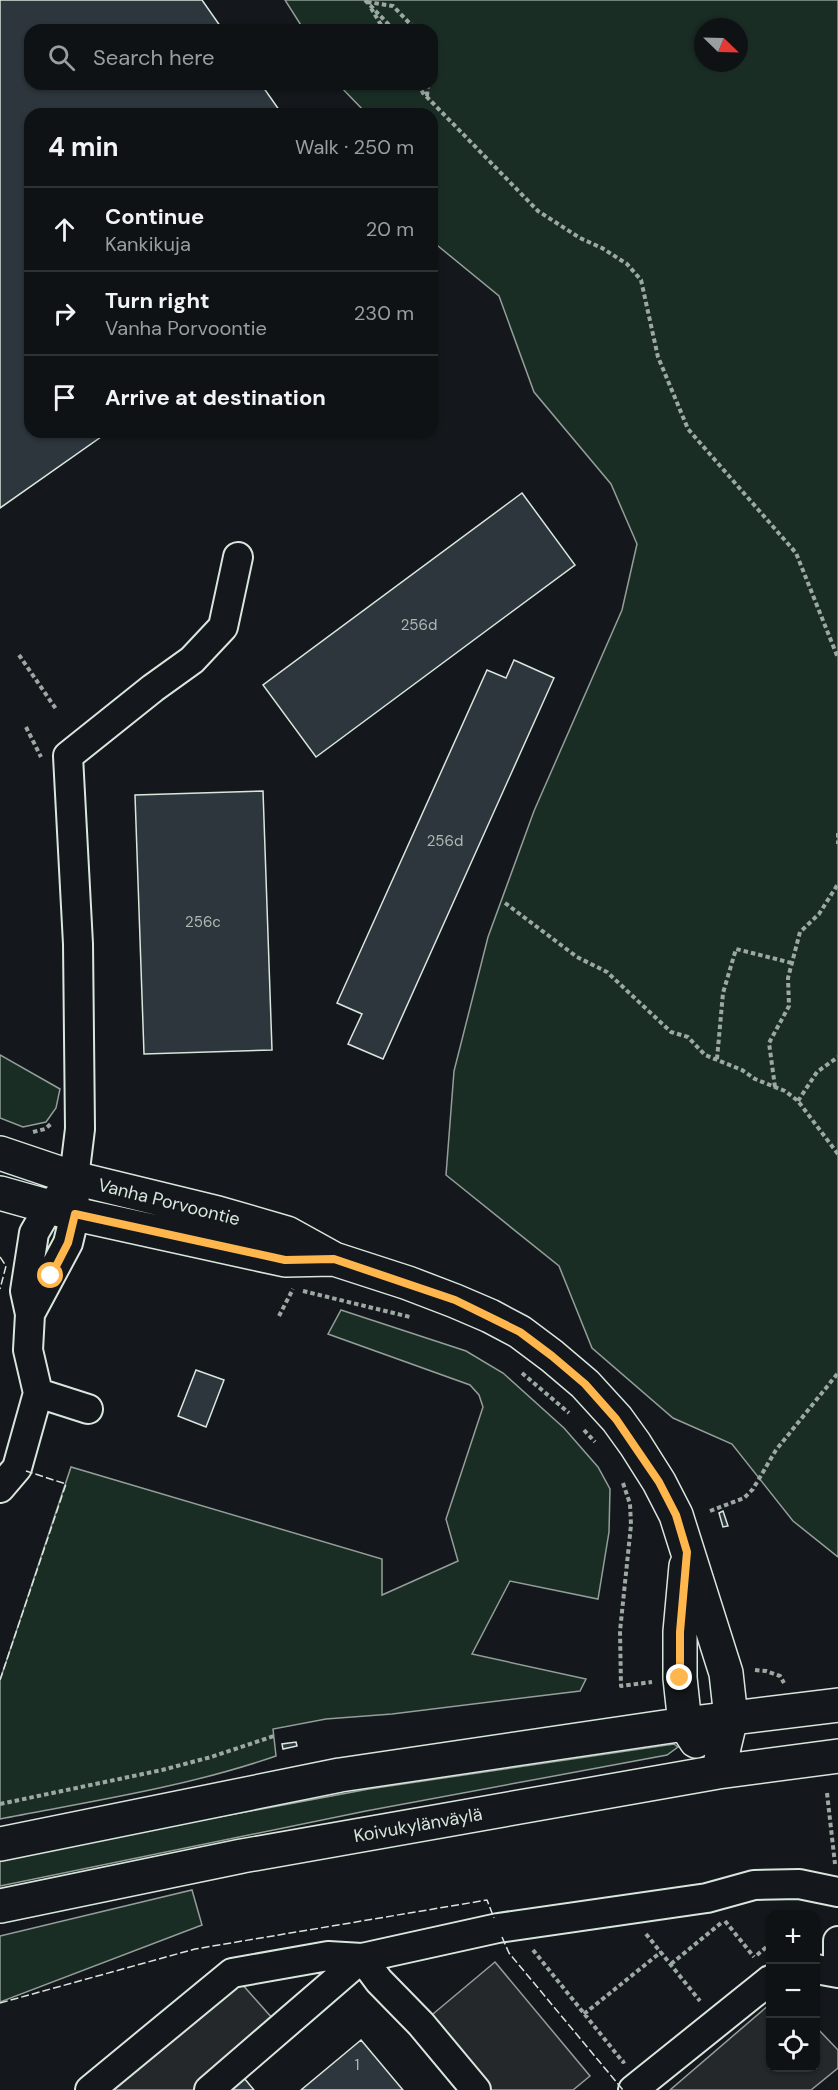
<!DOCTYPE html>
<meta charset="utf-8">
<style>
:root{--surface:#0f1215;--page:#1d2022;--text:#f1f3f6;--muted:#9b9ea0;--line:#2f3234}
body{margin:0;font-family:"DM Sans",sans-serif;background:var(--page);color:var(--text)}
.controls{position:absolute;right:18px;bottom:18px;display:grid;overflow:hidden;border-radius:12px;box-shadow:0 2px 4px #0004}
.controls button{width:54px;height:54px;display:grid;place-items:center;padding:0;border:0;border-bottom:2px solid var(--line);background:var(--surface);color:var(--text);font:30px sans-serif}
.compass{position:absolute;left:694px;top:18px;width:54px;height:54px;border-radius:50%;background:var(--surface);box-shadow:0 2px 4px #0004;rotate:113deg}
.stop{position:absolute;width:18px;height:18px;margin:-14px;border:4px solid #ffb74d;border-radius:50%;background:#fff}
.stop.end{background:#ffb74d;border-color:#fff;box-shadow:0 2px 6px #0008}
.list{margin:0;padding:0;list-style:none}
h2{display:flex;justify-content:space-between;align-items:center;height:78px;margin:0;padding:0 24px;font-size:26px}
h2 small{font-size:20px;font-weight:400;color:var(--muted)}
.list li{display:grid;grid-template-columns:39px 1fr auto;gap:18px;align-items:center;box-sizing:border-box;height:84px;padding:0 24px;border-top:2px solid var(--line)}
.list b{display:block;font-size:22px;white-space:nowrap}
.list p{margin:0;font-size:20px;white-space:nowrap;color:var(--muted)}
.list em{font-size:20px;font-style:normal;color:var(--muted)}
.icon{flex:none;width:33px;height:33px;fill:none;stroke:currentColor;stroke-width:2;stroke-linecap:round;stroke-linejoin:round}
.map{position:relative;flex:none;width:838px;height:2090px;overflow:hidden}
.search{position:absolute;background:var(--surface);box-shadow:0 2px 4px #0004;left:24px;top:24px;width:414px;height:66px;display:flex;align-items:center;gap:15px;box-sizing:border-box;padding:0 21px;border-radius:18px;color:var(--muted);font-size:22px}
.panel{position:absolute;background:var(--surface);box-shadow:0 2px 4px #0004;left:24px;top:108px;width:414px;height:330px;border-radius:18px}
.map>svg:first-child{display:block}
.green{fill:#1a2d24;stroke:#939e99;stroke-width:1.5;fill-rule:evenodd}
.parking{fill:#24282b;stroke:#939e99;stroke-width:1.5}
.building{fill:#2c363c;stroke:#d8e6dc;stroke-width:1.5}
.lines{fill:none;stroke-linecap:round;stroke-linejoin:round}
.minor-casing{stroke:#d8e6dc;stroke-width:32}
.major-casing{stroke:#d8e6dc;stroke-width:36}
.path{stroke:#9da8a2;stroke-width:4;stroke-dasharray:4.5 3;stroke-linecap:butt}
.minor{stroke:#14181c;stroke-width:28}
.major{stroke:#14181c;stroke-width:33}
.fence{stroke:#d8e6dc;stroke-width:1.5;stroke-dasharray:8 3;stroke-linecap:butt}
.route{stroke:#ffb74d;stroke-width:8}
.labels{text-anchor:middle;stroke-width:4.5;stroke-linejoin:round;paint-order:stroke}
.number-label{font-size:15px;fill:#adbab4}
.street-label{font-size:18px;fill:#d8e6dc;stroke:#14181c}
</style>
<div class="map">
<svg width="838" height="2090" viewBox="0 0 838 2090">
<rect width="100%" height="100%" fill="#14181c"/>
<path class="green" d="M285,0H838V1557L793,1521L732,1444L673,1418L592,1348L559,1266L446,1175L454,1071L488,937L534,811L622,610L637,544L611,484L534,392L499,296L432,241V114H367L338,84H432V30H304ZM703,27H739V63H703Z
M0,1055L60,1089L56,1108L46,1122L23,1127L0,1118Z
M341,1310L466,1351L503,1373L564,1428L598,1467L610,1489L609,1532L598,1599L510,1581L472,1654L586,1679L580,1691L392,1714L326,1719L273,1729L276,1756C186,1787 93,1801 0,1819V1680L71,1467L382,1559V1595L458,1561L446,1519L483,1407L479,1395L470,1385L328,1334Z
M674,1744L678,1747L667,1755L366,1811L0,1886V1859L30,1852L369,1789Z
M192,1890L202,1925L0,2002V1936Z"/>
<path class="parking" d="M495,1962L590,2076L573,2090H476L421,2024Z
M232,1973L281,2028L209,2090H90Z
M770,2004V2068H816V2027L838,2050V2068L811,2090H670Z"/>
<path class="building" d="M0,0H202L223,30H30V84H261L282,114H30V432H108L0,508Z
M522,493L575,565L316,757L263,685Z
M514,660L554,678L383,1059L348,1044L362,1014L337,1003L487,670L506,678Z
M263,791L272,1050L144,1054L135,795Z
M196,1370L224,1380L206,1427L178,1416Z
M723,1511L728,1526L723,1527L719,1513Z
M296,1742L297,1746L283,1749L282,1744Z
M361,2040L403,2090H301Z
M244,2078L254,2090H230Z"/>
<g class="lines">
<g class="minor-casing">
<path id="minor" d="M30,1314L68,1243L75,1214L74,1178L80,1129L78,944L68,756L153,688L192,660L223,627L238,557
M38,1393L88,1409
M0,1488L17,1468L38,1393L28,1350L30,1314L25,1291L34,1233L49,1207L63,1191
M838,1941V1959
M362,1958L379,1981L421,2024L476,2090
M816,1969L838,1973
M90,2090L232,1973L328,1956L362,1958L498,1928L707,1898L754,1885L799,1884L838,1892
M209,2090L362,1958
M633,2090L770,1980"/>
</g>
<g class="major-casing">
<path id="major" d="M0,1153L74,1178L218,1213L287,1233L334,1259L408,1283L455,1301L490,1316L520,1332L552,1356L585,1384L617,1419L635,1444L659,1482L676,1515L726,1673L731,1718L718,1772
M0,1193L75,1214L285,1260L333,1259
M686,1566L680,1632V1678L685,1724L696,1741
M0,1844L340,1775L685,1724L838,1705
M0,1906L242,1856L718,1772L838,1756"/>
</g>
<path class="path" d="M365,0L394,30
M367,2L393,6L416,30
M371,8L384,30
M418,84L423,93L538,211L580,238L602,248L627,264L641,280L658,357L688,429L796,553L838,658
M427,96L428,84
M19,655L56,709
M26,727L41,757
M838,833V844
M505,903L577,957L607,972L671,1032L688,1037L705,1055L742,1070L755,1079L785,1091L798,1101L838,1154
M717,1059L723,993L736,949L792,963
M775,1087L769,1043L789,1006L788,978L800,932L819,914L838,884
M798,1101L817,1072L838,1057
M33,1132L45,1129L52,1123
M303,1291L410,1317
M279,1316L293,1289
M522,1373L569,1413
M584,1430L595,1442
M623,1483L630,1504L631,1525L620,1631L621,1686L652,1682
M710,1511L744,1498L753,1489L776,1450L838,1373
M755,1670L766,1671L780,1676L784,1683
M827,1793L835,1864
M0,1804L162,1770L211,1757L274,1736
M725,1921L754,1957
M646,1934L700,2001
M533,1950L623,2062L625,2061
M757,1955L770,1944
M671,1964L721,1923
M584,2014L661,1952"/>
<use href="#minor" class="minor"/>
<use href="#major" class="major"/>
<path class="fence" d="M0,1257L6,1266L0,1289
M0,1680L66,1484L26,1471
M502,1937L509,1953L623,2090
M0,2003L195,1949L487,1900L494,1918"/>
</g>
<g class="lines">
<path class="route" d="M51,1276L68,1243L75,1214L285,1260L334,1259L455,1300L520,1332L552,1356L585,1384L616,1419L659,1482L676,1515L687,1552L680,1632V1678"/>
</g>
<g class="labels">
<g class="number-label">
<text x="419" y="630">256d</text>
<text x="445" y="846">256d</text>
<text x="203" y="927">256c</text>
<text x="357" y="2070">1</text>
</g>
<g class="street-label">
<text transform="translate(169 1202) rotate(14)" y="6">Vanha Porvoontie</text>
<text transform="translate(418 1825) rotate(-10)" y="6">Koivukylänväylä</text>
</g>
</g>
</svg>
<div class="controls">
<button>+</button>
<button>−</button>
<button><svg class="icon" aria-label="locate" viewBox="0 0 24 24"><circle cx="12" cy="12" r="6"/><path d="M12 2v4M12 18v4M2 12h4M18 12h4"/></svg></button>
</div>
<svg class="compass" viewBox="-18 -18 36 36"><path d="M0-13l5 13h-10z" fill="#e53935"/><path d="M0 13l5-13h-10z" fill="#9b9ea0"/></svg>
<div class="stop" style="left:51px;top:1276px"></div>
<div class="stop end" style="left:680px;top:1678px"></div>
<div class="search"><svg class="icon" aria-label="search" viewBox="0 0 24 24"><circle cx="10" cy="10" r="6"/><path d="M15 15l6 6"/></svg>Search here</div>
<section class="panel">
<h2>4 min<small>Walk · 250 m</small></h2>
<ul class="list">
<li><svg class="icon" aria-label="ahead" viewBox="0 0 24 24"><path d="M12 20V5M6 11l6-6 6 6"/></svg><div><b>Continue</b><p>Kankikuja</p></div><em>20 m</em></li>
<li><svg class="icon" aria-label="right" viewBox="0 0 24 24"><path d="M7 20v-9h11M14 6l5 5-5 5"/></svg><div><b>Turn right</b><p>Vanha Porvoontie</p></div><em>230 m</em></li>
<li><svg class="icon" aria-label="arrive" viewBox="0 0 24 24"><path d="M6 21V4h12l-3 4 3 4H6"/></svg><div><b>Arrive at destination</b></div></li>
</ul>
</section>
</div>
